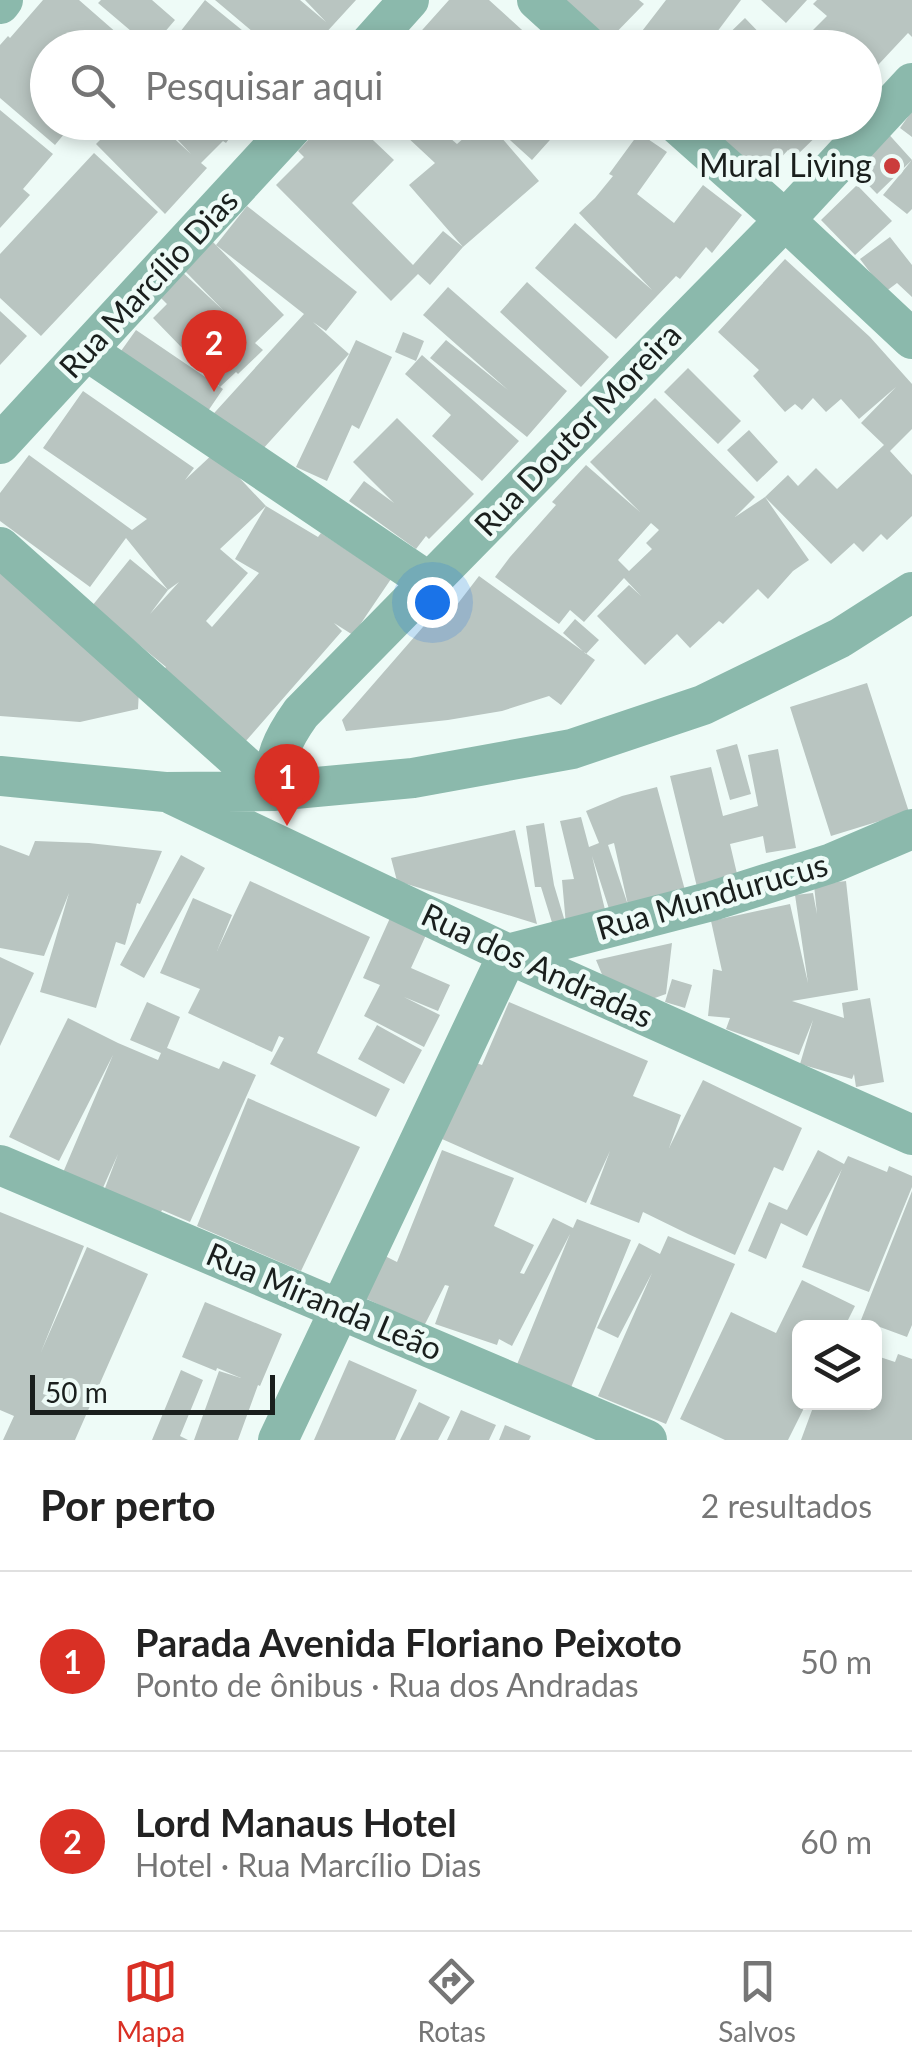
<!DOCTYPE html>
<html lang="pt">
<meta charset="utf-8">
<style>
:root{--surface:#fff;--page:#f2f2f2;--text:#222;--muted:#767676;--line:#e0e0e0;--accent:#d93025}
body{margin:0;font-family:Lato,sans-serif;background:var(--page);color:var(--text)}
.controls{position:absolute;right:30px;bottom:30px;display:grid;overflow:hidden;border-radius:15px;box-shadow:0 5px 15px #0003}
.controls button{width:90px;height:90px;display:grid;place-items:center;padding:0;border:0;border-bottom:2px solid var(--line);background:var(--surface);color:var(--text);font:50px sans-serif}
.scale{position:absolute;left:30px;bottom:25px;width:245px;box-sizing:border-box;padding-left:10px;border:5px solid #1a1f1d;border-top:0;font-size:28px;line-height:35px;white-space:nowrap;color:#1a1f1d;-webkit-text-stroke:8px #eefbf7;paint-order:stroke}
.you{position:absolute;left:432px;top:602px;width:35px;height:35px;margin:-25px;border:8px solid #fff;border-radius:50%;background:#1a73e8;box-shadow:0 0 0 15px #1a73e833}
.badge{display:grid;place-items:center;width:65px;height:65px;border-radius:50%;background:var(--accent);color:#fff;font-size:32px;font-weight:700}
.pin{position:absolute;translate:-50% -82px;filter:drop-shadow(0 2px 5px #0008)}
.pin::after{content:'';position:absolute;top:52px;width:35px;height:30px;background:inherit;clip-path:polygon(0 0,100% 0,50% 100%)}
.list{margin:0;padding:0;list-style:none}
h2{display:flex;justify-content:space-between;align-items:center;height:130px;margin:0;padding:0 40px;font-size:42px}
h2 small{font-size:32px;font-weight:400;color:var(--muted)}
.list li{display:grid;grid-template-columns:65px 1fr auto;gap:30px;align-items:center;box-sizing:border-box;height:180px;padding:0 40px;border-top:2px solid var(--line)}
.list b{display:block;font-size:38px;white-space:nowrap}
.list p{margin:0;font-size:32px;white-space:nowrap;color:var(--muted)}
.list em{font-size:32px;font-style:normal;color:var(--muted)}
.icon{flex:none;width:55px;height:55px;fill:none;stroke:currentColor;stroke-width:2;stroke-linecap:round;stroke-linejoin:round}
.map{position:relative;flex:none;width:912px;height:1440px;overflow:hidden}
.search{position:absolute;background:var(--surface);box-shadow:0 5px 15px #0003;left:30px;right:30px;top:30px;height:110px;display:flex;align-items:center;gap:25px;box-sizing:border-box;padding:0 35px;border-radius:55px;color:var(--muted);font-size:38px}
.sheet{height:490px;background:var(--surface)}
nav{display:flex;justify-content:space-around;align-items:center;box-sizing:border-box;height:140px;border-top:2px solid var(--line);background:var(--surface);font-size:28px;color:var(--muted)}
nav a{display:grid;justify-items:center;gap:5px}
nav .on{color:var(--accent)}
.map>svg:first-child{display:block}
.building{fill:#b9c5c1;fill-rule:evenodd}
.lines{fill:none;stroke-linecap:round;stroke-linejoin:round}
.minor{stroke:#8bb9ac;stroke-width:40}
.poi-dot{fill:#cb3c3b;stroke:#eefbf7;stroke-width:4}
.labels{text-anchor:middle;stroke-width:9;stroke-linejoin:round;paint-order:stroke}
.poi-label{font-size:32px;fill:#1a1f1d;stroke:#eefbf7;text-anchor:end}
.street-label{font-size:32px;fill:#1a1f1d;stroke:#eefbf7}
</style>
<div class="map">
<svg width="912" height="1440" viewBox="0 0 912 1440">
<rect width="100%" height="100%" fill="#eefbf7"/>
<path class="building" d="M43,0H79L134,48H48V122H74L55,145L0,98V45L8,36L10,38Z
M101,0H152L175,20L151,48L98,3Z
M205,0L248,35L262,48H181L173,41Z
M215,0H300L326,22L305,0H356L312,48H272Z
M449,0H489L542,48H406Z
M558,0H639L644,4L604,45Z
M666,0H741L705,48H629Z
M761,0H807L786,23Z
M817,0H912V37L908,33L864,80V48H795L827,16L813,4Z
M745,18L774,48H714Z
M0,110L53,154L23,189L30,195L0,228Z
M912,111V137L900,128Z
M118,122H156L191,154L161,122H241L226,143L223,141L201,163L207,168L165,214L96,144Z
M325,122H354L394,160L352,203L413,265L443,231L463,247L409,185L435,163L391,122H465L450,138L457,144L482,122H488L539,181L463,247L430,285L418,274L391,301L276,185L304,157L298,151Z
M490,122H566L532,160Z
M696,122H758L778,141L761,122H831L795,157L788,150L760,181Z
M884,129L912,160L877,194L848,164Z
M639,133L667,152L637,194L674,223L703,185L742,215L712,253L706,247L680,279L676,276L616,339L535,268L575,223L652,290L579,213L595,198L613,176L609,174Z
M94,153L158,212L41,336L0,298V254Z
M912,160V209L907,214L883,195Z
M857,185L892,221L855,255L821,220Z
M247,206L357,292L326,331L313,322L349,354L251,462L206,422L304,314L216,245Z
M890,237L912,265V297L897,283L885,292L860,259Z
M212,241L284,315L255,343L263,350L238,374L236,372L220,387L153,318L167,304L156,293L179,269L224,311L184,270Z
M785,259L870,337L912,384V429L890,451L912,475V516L887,540L881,534L863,552L854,543L831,564L765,497L809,560L793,571L768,599L758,589L723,624L719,621L690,648L677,634L645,665L597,616L629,585L641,596L624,578L584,622L570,610L559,624L495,577L510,557L556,505L552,502L586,465L640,512L590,462L655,398L755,497L735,517L765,497L788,475L798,486L816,468L837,489L884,445L861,423L896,387L859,419L841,399L826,412L813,398L802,410L795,404L785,412L753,376L759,370L718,332ZM651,523L659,530L646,543L652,549L629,571L618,560Z
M527,282L609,357L581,387L500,312Z
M448,287L567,391L527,437L430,358L446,340L508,390L423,315Z
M0,311L27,336L0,365Z
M136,330L223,389L208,411L121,351Z
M403,332L424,341L416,361L395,352Z
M356,340L392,357L359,429L352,425L327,481L296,467Z
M422,355L519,441L482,481L432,436L451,415L405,374Z
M688,368L741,421L718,444L664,392Z
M83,391L194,468L185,480L215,452L266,506L220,549L248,573L206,621L212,627L259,573L235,559L266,506L318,537L321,533L391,579L353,635L334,623L342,631L245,742L163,671L166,667L92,606L130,559L168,590L150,614L179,582L168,590L126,538L90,587L0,521V493L29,455L132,530L147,519L43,448Z
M397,418L474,494L429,539L426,536L416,549L349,501L364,481L394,503L353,462Z
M749,430L778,462L757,482L727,450Z
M0,556L140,671L138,709L80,722L0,716Z
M479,576L595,660L561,705L549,696L502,711L448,720L346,731L342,720L436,612L446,619Z
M575,619L599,640L586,654L563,633Z
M867,683L909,812L831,836L790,707Z
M737,744L751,794L730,800L716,750Z
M778,749L796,848L766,853L763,836L730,844L738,878L697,887L670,776L711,767L723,816L758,806L748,755Z
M657,787L686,894L611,915L592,856L607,918L554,929L541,887H535L526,826L544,823L554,885L566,925L562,880L574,879L560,821L581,817L589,847L599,843L586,811L622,796ZM614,843L628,905L608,845Z
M515,830L537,924L397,881L391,858Z
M35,841L89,843L162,851L140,904L137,903L125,945L116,942L96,1008L40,992L69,893L44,956L0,948V845L29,856Z
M181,855L205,868L144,978L120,965Z
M250,881L370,937L317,1053L390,1089L376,1117L270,1064L284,1038L279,1036L272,1052L188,1013L200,989L160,973L193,898L232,915L217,951Z
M846,881L858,990L792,1001L844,1018L842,1003L870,998L884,1082L856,1087L854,1074L852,1079L800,1064L813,1020L799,1055L726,1029L730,1018L708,1016L713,969L722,971L711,921L790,904L808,983L795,895L813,893L817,914L814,885Z
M390,918L426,935L411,968L450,985L438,1011L404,997L440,1015L424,1047L364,1016L380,985L363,978Z
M672,943L666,994L652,999L606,984L596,960Z
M0,957L34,973L0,1046Z
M672,979L692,985L685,1008L665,1002Z
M147,1002L180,1017L167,1048L219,1069L223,1061L256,1075L190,1222L162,1210L158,1219L102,1196L118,1154L98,1199L59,1182L113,1055L59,1161L9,1137L68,1018L118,1043L158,1060L161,1053L130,1040Z
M509,1002L648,1061L633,1096L681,1115L669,1148L703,1080L802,1128L783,1171L774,1167L735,1255L688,1234L643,1212L639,1223L590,1204L610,1151L586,1203L442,1139L476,1063L482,1065Z
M377,1025L422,1050L404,1084L358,1059Z
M248,1098L360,1147L301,1271L197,1226Z
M442,1150L514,1178L494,1226L534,1245L520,1273L524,1274L553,1218L573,1228L577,1219L631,1240L570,1390L516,1367L570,1234L512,1346L499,1339L497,1345L435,1324L449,1286L445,1285L424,1326L365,1298L385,1256L397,1262Z
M818,1150L844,1164L848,1156L887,1172L889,1166L912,1176V1187L869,1292L802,1267L842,1169L807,1236L781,1223L766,1259L748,1251L769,1202L787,1210Z
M912,1191V1325L907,1337L861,1320Z
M0,1212L84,1246L41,1352L87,1247L148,1274L75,1440H3L14,1416L0,1410Z
M668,1236L735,1264L666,1424L598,1396L652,1273L618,1338L597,1328L639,1243L660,1254Z
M802,1280L855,1306L844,1328H800V1402H807L788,1440H725L680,1419L731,1312L776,1333Z
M205,1302L282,1334L260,1386L258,1385L238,1440H194L219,1371L241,1378L217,1368L216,1371L182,1357Z
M898,1354L912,1359V1440H801L815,1402H874V1355L895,1362Z
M349,1360L417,1390L395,1440H314Z
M181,1370L203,1380L180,1436L188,1440H152Z
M419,1402L450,1417L438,1440H400Z
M461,1410L496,1425L489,1440H447Z
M505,1425L531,1436L529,1440H499Z"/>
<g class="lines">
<path class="minor" d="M537,0L590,48
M0,4L3,0
M366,48L409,0
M675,122L785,220L912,339
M87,351L429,582
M0,444L297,122
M0,547L273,791
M0,776L165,792L273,791L413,778L572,749L703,705L840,638L912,592
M273,791C275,757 281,741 301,713L785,220L912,83
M173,795L508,954L912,1135
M0,1165L647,1440
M278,1440L508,954L712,901L832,863L912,829"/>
</g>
<circle class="poi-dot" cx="892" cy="166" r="10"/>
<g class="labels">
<g class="poi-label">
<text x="872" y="177">Mural Living</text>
</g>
<g class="street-label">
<text transform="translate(149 284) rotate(-47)" y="11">Rua Marcílio Dias</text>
<text transform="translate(578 430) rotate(-46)" y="11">Rua Doutor Moreira</text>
<text transform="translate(712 897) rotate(-16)" y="11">Rua Mundurucus</text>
<text transform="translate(537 966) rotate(25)" y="11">Rua dos Andradas</text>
<text transform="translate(324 1302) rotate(23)" y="11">Rua Miranda Leão</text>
</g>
</g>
</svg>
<div class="controls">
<button><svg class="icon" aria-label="layers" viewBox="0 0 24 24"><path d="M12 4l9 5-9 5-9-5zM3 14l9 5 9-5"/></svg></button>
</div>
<div class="scale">50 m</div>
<div class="you"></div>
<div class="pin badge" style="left:287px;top:826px">1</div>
<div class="pin badge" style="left:214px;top:392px">2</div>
<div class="search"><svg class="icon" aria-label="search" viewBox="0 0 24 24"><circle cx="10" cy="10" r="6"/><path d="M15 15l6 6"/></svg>Pesquisar aqui</div>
</div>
<section class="sheet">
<h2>Por perto<small>2 resultados</small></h2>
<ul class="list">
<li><span class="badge">1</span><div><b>Parada Avenida Floriano Peixoto</b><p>Ponto de ônibus · Rua dos Andradas</p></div><em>50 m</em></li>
<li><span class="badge">2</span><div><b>Lord Manaus Hotel</b><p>Hotel · Rua Marcílio Dias</p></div><em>60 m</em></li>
</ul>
</section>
<nav>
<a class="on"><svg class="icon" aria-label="map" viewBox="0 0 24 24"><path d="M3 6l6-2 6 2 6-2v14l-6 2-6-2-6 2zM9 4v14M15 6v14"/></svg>Mapa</a>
<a><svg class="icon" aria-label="directions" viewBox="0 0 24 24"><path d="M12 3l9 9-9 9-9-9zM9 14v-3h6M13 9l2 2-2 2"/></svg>Rotas</a>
<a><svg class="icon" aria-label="saved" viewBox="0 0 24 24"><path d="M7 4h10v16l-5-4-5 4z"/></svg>Salvos</a>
</nav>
